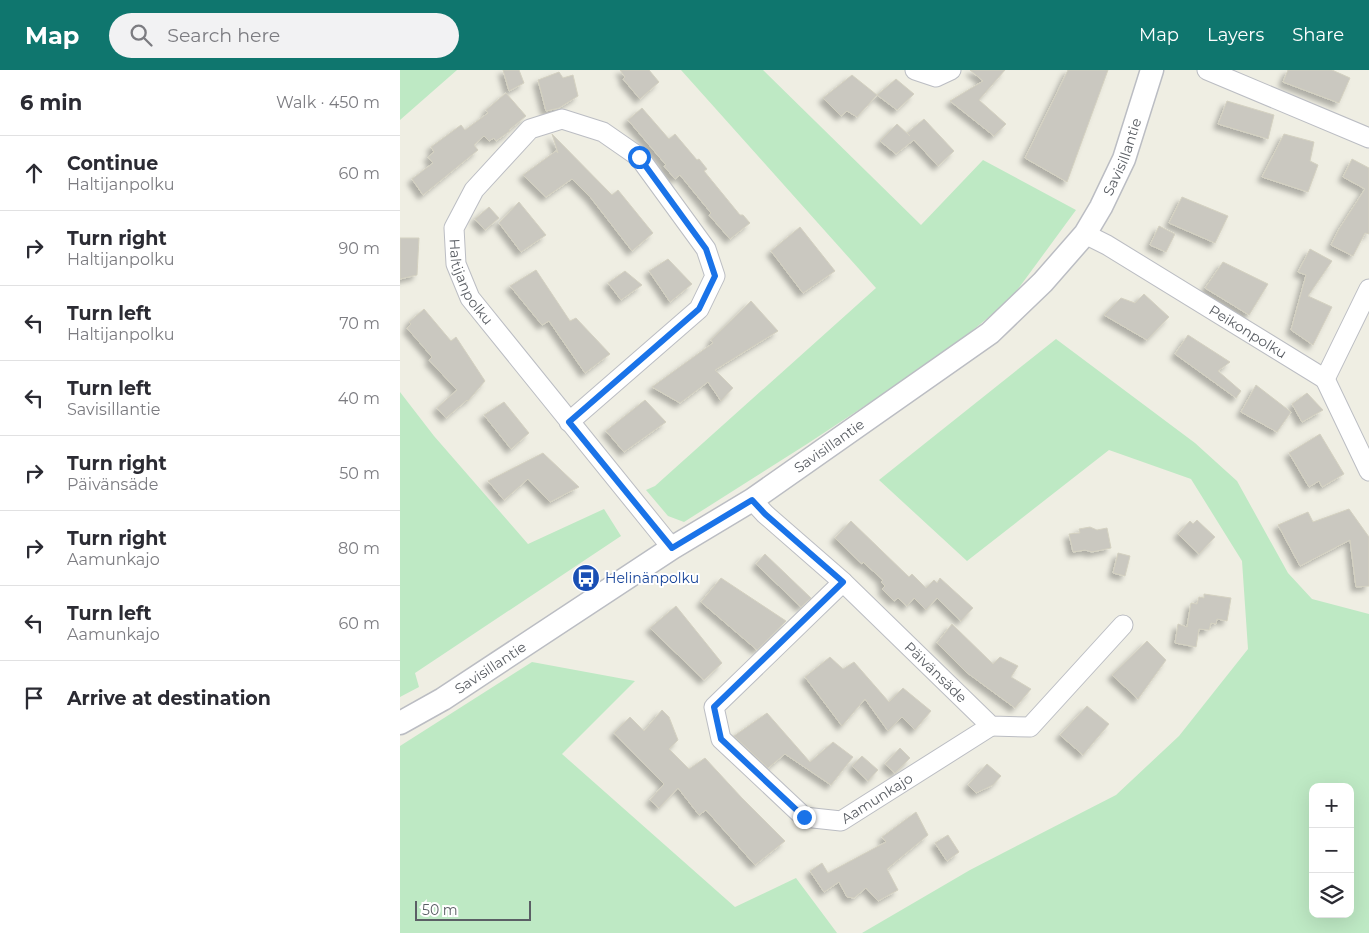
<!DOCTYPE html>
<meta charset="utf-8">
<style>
:root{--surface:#fff;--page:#f2f2f3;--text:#2b2b33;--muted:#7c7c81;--line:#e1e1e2;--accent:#0f766e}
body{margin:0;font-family:Montserrat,sans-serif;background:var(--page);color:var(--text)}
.controls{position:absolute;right:15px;bottom:15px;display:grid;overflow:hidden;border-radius:10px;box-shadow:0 5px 20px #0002}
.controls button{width:45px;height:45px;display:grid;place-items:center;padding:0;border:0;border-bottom:1px solid var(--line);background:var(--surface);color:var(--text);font:25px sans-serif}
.scale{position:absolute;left:15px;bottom:12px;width:116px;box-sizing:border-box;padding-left:5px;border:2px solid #5b5f65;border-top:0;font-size:14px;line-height:18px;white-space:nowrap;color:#5b5f65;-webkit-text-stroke:4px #fff;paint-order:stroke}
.stop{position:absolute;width:15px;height:15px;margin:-11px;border:4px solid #1a73e8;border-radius:50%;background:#fff}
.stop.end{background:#1a73e8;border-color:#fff;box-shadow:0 1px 5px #0008}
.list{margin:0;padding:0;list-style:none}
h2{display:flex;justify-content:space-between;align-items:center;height:65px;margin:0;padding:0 20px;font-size:21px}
h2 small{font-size:16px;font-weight:400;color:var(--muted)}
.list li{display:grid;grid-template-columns:32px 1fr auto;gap:15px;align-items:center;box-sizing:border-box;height:75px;padding:0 20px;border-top:1px solid var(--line)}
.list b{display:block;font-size:19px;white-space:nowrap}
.list p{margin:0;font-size:16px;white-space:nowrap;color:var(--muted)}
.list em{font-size:16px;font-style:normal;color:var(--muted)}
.icon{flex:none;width:28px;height:28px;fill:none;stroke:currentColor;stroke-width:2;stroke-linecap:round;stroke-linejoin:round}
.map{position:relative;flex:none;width:969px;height:863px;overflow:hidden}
header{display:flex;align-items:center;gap:30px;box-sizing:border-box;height:70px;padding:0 25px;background:var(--accent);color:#fff}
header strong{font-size:24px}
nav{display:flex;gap:28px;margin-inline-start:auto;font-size:18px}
.search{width:350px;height:45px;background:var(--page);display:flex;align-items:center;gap:12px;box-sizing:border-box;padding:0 18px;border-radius:28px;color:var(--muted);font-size:19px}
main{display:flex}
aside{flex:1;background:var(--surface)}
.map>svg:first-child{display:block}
.green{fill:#bee9c4;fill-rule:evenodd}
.building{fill:#cac8c0;stroke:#d4d1c1;filter:url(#shadow)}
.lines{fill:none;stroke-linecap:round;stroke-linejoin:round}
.minor-casing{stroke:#bbbdc3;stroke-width:21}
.tertiary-casing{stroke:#bbbdc3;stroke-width:25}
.minor{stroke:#fff;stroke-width:19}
.tertiary{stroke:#fff;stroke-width:22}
.route{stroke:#1a73e8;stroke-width:6}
.labels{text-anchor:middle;stroke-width:4;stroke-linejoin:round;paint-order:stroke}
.street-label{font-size:14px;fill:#5b5f65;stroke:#fff}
.transit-label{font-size:14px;fill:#164399;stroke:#fff;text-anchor:start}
</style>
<header>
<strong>Map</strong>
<div class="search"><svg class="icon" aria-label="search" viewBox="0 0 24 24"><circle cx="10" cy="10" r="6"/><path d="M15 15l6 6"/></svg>Search here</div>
<nav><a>Map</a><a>Layers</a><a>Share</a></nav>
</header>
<main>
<aside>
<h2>6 min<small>Walk · 450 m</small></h2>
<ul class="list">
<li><svg class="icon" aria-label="ahead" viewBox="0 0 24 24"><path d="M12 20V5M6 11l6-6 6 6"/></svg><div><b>Continue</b><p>Haltijanpolku</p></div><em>60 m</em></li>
<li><svg class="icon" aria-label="right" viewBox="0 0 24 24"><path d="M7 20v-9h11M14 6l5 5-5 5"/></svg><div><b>Turn right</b><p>Haltijanpolku</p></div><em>90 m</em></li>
<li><svg class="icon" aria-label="left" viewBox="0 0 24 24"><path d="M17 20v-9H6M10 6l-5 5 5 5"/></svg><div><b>Turn left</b><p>Haltijanpolku</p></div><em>70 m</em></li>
<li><svg class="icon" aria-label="left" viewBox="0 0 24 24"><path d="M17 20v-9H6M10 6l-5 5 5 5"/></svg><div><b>Turn left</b><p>Savisillantie</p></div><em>40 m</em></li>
<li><svg class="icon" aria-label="right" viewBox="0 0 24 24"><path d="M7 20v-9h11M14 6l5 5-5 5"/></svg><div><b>Turn right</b><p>Päivänsäde</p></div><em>50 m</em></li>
<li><svg class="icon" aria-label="right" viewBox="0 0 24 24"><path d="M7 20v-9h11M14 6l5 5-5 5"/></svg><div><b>Turn right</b><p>Aamunkajo</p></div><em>80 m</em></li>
<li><svg class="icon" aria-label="left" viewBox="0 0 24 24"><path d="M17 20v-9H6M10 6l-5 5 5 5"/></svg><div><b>Turn left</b><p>Aamunkajo</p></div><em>60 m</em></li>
<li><svg class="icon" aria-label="arrive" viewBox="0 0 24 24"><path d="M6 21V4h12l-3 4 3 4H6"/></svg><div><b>Arrive at destination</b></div></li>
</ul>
</aside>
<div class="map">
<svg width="969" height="863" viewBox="0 0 969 863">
<defs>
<filter id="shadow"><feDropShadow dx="-4.5" dy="4.5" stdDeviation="2.5" flood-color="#0004"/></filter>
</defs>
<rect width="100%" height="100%" fill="#efeee3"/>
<path class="green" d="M0,0H57L0,50Z
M281,0H363L521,155L583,90L676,140L610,230L542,285L407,374L284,452L268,446L246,420L255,416L476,218Z
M656,269L795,373L837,411L888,503L912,529L969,544V863H462L570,800L716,725L779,666L848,579L842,491L791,409L709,380L567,491L479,410ZM913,717H950V844H913Z
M0,322L34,366L128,474L204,439L221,466L15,603L19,617L0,627Z
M132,592L235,611L162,684L335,837L396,808L437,863H0V676Z"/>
<path class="building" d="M103,0H119L124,13L109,21Z
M220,0H249L259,12L240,29L223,9L225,7Z
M570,0H605L579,30L606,54L594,66L550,31L583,11Z
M668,0H708L667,112L625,88Z
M888,0H932L950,8L939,33L883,12Z
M159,2L163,8L173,5L178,26L159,38L146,41L138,10Z
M452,5L477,25L457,47L447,41L441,46L423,28Z
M496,9L514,24L497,40L477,25Z
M106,23L126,46L109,60L110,61L96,71L94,68L89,71L84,66L74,75L78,80L23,125L12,109L33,93L28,87L34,82L31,77L61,55L65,60L88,43L86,40Z
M827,31L874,45L868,69L818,54Z
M242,38L269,69L275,64L297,90L299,89L307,99L304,101L340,145H343L350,153L330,169L309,145L311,143L280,105L275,109L264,96L266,95L228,50Z
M524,49L554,81L538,96L514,70L496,84L480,71L497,54L510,66L507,63Z
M152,64L212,125L218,120L253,163L232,181L191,128L172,109L146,127L123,105L156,81L158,83Z
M884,64L914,72L910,91L918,95L908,122L862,107Z
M952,89L969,98V164L965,163L953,186L931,175L939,159L965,119L943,107Z
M782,127L828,146L815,173L769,153Z
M119,132L146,165L121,182L99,153Z
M89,137L99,148L85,160L75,149Z
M759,156L775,164L766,182L750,175Z
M400,157L435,201L403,223L371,181Z
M0,168H19L17,205L0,209Z
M910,179L932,191L908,226L932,237L913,275L891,260L906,205L898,202Z
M268,189L292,214L270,232L249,201Z
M823,192L868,214L849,245L805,218Z
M136,200L170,251L176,248L210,284L185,303L149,251L142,255L110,216Z
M225,201L242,215L221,230L208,213Z
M744,224L769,247L747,270L704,245L721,228L735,233Z
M351,231L378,261L315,300L333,318L321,331L308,312L280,333L252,317L313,273L311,270Z
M24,239L51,271L56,267L85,311L68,331L67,330L46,348L37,338L57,320L29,290L32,287L7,258L11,254L9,252Z
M788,265L830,292L818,301L841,321L836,328L775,284Z
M856,315L891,342L877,362L841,342Z
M907,323L923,340L902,352L892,334Z
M245,330L266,352L224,382L206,361Z
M104,332L129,363L111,379L84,345Z
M920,364L944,404L922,417L919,411L909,417L889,383Z
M143,383L179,417L150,432L128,409L104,430L88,411Z
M949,439L969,467V516L956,517L950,470L900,496L878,455L908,442L913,452Z
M797,450L815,467L799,484L778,464L790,451L793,454Z
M451,451L509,507L512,504L526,518L534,510L537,513L540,508L573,538L561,551L537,528L526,540L514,528L507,536L498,528L494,531L482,519L485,516L481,512L483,510L463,492L462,494L435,468Z
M690,457L697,460L707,458L711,478L692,482L685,480L673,482L669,464L680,463L679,459Z
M718,483L730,486L725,506L713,503Z
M365,484L411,528L401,537L356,494Z
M321,508L386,551L357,580L301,532Z
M804,524L831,528L827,551L817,549L816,554L811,553L809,560L799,559L796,577L775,573L778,554L787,557L791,533L797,534L799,527L804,528Z
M276,536L322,593L304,610L250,558Z
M552,554L593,594L600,587L618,596L611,607L631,619L615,638L566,602L537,573Z
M747,571L766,590L738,629L712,605Z
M430,587L443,599L454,592L489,632L503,618L531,641L515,660L502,647L488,661L465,629L442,656L405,607Z
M687,636L709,654L683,685L660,665Z
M262,640L269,647L278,670L269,679L289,699L305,688L342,728L385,771L355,795L306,740L299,745L278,718L259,738L250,730L264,714L214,663L230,647L244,661Z
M367,643L410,692L433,672L453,687L431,715L385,684L368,698L334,666Z
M500,678L510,688L495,703L485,694Z
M462,686L478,700L468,711L452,696Z
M587,694L601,706L593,715L576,723L568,715Z
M516,742L528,765L487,799L498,820L478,831L466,818L454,828L447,827L439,812L424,822L410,801L422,793L428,803L486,772L482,767Z
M548,765L559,782L547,791L535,773Z"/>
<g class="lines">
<g class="minor-casing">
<g id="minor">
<path d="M515,0L536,7L551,0"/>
<path d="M807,0L969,68"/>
<path id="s1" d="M685,164L707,175L925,309L969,219"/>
<path d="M925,309L969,401"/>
<path id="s2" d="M169,352L299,239L315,206L306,179L239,87L203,62L162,49L130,59L74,120L54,158L56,194L70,228L272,478"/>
<path id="s3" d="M352,430L365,444L443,512L591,656L630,657L723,555"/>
<path id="s4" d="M443,512L314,637L321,669L404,747L441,751L591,656"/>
</g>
</g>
<g class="tertiary-casing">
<g id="tertiary">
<path id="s5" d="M0,653L43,629L272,478L352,430L590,263L643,212L685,164L701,137L724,89L752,0"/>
</g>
</g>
<use href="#minor" class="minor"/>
<use href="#tertiary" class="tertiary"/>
</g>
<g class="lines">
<path class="route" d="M239,87L306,179L315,206L299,239L169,352L272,478L352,430L365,444L443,512L314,637L321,669L404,747"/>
</g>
<defs>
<g id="bus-disc" transform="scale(1.4375)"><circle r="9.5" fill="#1a4fb4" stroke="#fff"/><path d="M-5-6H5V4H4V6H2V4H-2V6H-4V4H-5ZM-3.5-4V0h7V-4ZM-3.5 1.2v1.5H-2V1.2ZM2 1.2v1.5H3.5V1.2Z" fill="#fff"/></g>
</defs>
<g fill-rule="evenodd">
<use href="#bus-disc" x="186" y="508"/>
</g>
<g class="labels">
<g class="street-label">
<text dy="5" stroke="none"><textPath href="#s5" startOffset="931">Savisillantie</textPath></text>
<text dy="5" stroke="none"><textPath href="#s2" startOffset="655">Haltijanpolku</textPath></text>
<text dy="5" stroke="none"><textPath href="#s1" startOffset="190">Peikonpolku</textPath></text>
<text dy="5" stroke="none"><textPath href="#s5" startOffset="511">Savisillantie</textPath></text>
<text dy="5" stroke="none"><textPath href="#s5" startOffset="106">Savisillantie</textPath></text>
<text dy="5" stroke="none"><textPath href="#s3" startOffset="252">Päivänsäde</textPath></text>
<text dy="5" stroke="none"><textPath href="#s4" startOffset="406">Aamunkajo</textPath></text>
</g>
<g class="transit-label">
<text x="205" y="513">Helinänpolku</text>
</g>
</g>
</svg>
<div class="controls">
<button>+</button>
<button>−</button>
<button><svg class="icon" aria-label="layers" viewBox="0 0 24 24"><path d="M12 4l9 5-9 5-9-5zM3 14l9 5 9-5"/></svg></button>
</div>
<div class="scale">50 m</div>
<div class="stop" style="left:239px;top:87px"></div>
<div class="stop end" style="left:404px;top:747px"></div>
</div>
</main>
